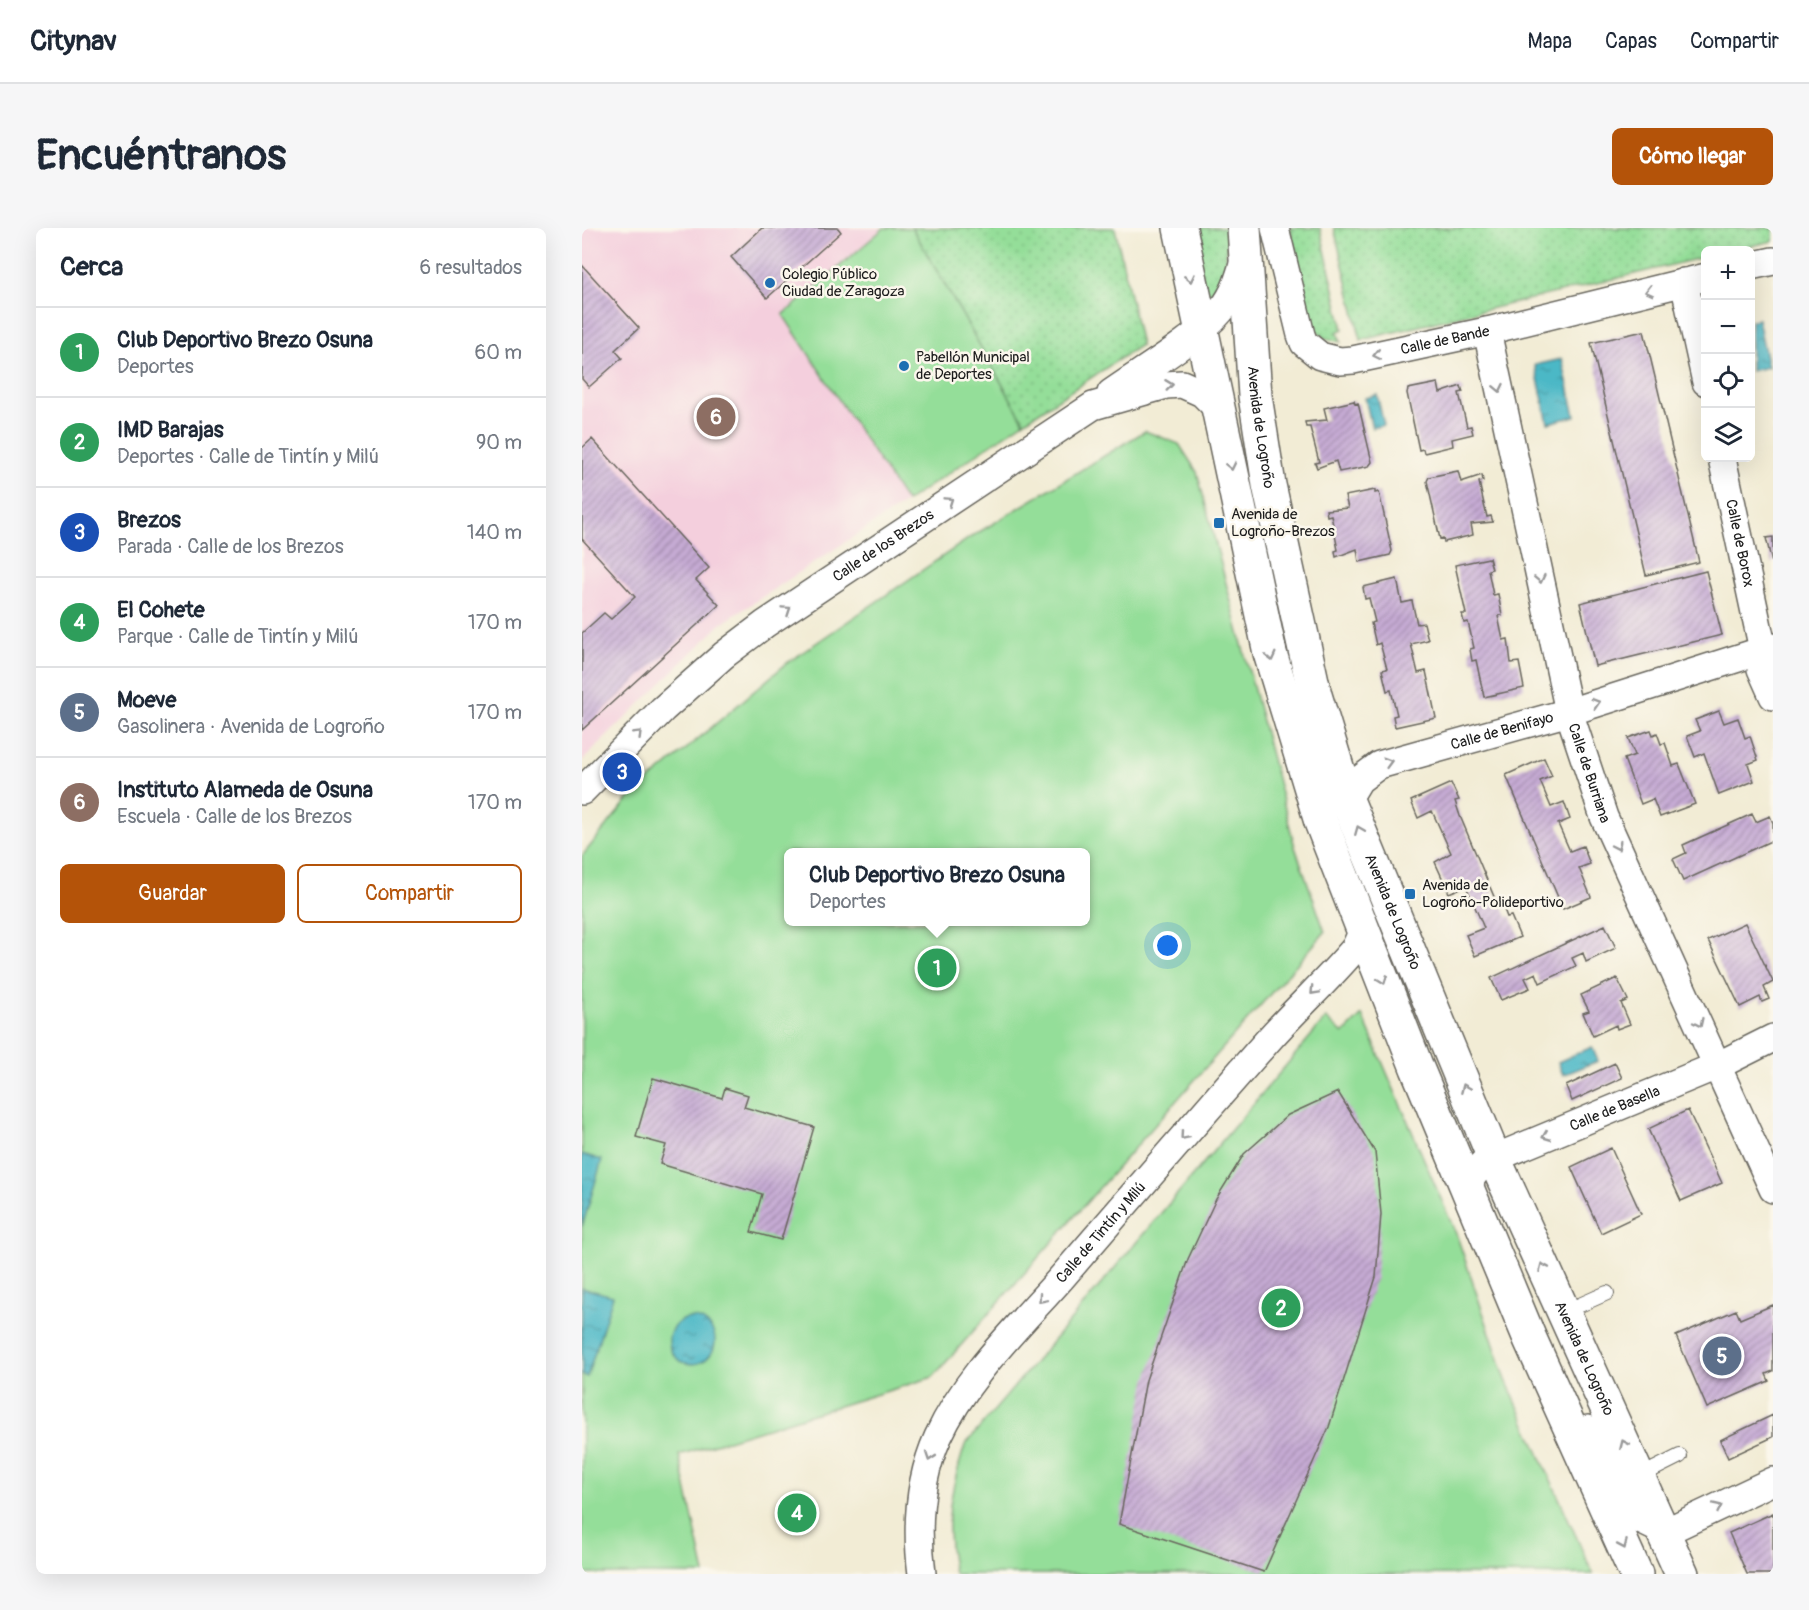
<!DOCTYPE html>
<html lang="es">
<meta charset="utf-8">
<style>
:root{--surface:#fff;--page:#f6f6f7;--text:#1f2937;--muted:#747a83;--line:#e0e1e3;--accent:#b45309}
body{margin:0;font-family:Pangolin,sans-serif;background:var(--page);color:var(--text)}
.controls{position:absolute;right:18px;top:18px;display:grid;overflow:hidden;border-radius:9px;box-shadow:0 6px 24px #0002}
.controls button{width:54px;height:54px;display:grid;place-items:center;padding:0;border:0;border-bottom:2px solid var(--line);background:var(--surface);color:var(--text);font:30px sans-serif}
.you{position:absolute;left:586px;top:718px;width:21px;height:21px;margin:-15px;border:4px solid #fff;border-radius:50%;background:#1a73e8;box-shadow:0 0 0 9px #1a73e833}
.badge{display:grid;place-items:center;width:39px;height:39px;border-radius:50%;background:var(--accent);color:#fff;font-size:20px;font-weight:700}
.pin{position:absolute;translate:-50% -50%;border:3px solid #fff;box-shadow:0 2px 6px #0006}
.popup{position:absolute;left:202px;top:620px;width:306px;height:78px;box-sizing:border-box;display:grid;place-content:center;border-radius:9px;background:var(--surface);filter:drop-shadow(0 2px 4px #0005);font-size:20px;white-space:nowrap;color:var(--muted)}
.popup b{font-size:22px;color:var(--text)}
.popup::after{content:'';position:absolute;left:50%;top:100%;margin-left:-12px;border:12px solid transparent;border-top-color:var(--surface)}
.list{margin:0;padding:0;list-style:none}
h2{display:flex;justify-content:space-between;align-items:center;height:78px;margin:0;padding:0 24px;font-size:26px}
h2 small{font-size:20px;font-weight:400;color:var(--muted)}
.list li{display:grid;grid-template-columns:39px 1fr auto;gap:18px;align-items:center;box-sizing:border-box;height:90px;padding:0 24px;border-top:2px solid var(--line)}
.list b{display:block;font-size:22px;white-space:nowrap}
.list p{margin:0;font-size:20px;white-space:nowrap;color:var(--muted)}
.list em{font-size:20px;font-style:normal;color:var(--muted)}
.actions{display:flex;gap:12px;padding:18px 24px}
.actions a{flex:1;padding:14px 0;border:2px solid var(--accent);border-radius:9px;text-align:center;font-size:21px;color:var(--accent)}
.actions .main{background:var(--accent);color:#fff}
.icon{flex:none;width:33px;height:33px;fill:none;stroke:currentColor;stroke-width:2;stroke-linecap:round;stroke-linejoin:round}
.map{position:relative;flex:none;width:1191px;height:1346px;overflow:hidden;border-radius:9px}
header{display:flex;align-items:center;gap:36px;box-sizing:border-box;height:84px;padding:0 30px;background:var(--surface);border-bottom:2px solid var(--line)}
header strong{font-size:28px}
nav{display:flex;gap:33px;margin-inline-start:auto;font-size:21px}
.intro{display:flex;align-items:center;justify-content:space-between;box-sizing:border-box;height:144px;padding:0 36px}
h1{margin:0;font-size:42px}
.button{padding:15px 27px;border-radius:9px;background:var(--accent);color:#fff;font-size:21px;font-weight:700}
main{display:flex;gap:36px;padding:0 36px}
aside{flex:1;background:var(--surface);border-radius:9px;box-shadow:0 6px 24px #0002}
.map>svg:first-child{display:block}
.built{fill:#f4cfdd}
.grass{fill:url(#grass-dots);stroke:#587d5a;stroke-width:1.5}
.pitch{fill:#94de99;stroke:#587d5a;stroke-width:1.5;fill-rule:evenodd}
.water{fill:url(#water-ripples);stroke:#346a71;stroke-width:1.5}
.building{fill:url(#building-hatch)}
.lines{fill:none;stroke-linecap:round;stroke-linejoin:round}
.lane-casing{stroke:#67655d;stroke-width:16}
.street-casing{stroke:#67655d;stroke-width:30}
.secondary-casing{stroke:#67655d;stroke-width:36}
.lane{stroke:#fff;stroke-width:14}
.street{stroke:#fff;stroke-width:27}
.secondary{stroke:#fff;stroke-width:33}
.oneway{stroke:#999}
.poi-dot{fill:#1f6fb2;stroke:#fbf7ec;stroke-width:2}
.labels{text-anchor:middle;stroke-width:5;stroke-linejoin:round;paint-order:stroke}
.poi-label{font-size:15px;fill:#1c1c1c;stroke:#fbf7ec;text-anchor:start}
.street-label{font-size:15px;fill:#1c1c1c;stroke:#fbf7ec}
</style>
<header>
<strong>Citynav</strong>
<nav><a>Mapa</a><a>Capas</a><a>Compartir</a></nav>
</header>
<div class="intro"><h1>Encuéntranos</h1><a class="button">Cómo llegar</a></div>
<main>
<aside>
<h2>Cerca<small>6 resultados</small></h2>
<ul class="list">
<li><span class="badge" style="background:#2e9e5b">1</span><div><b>Club Deportivo Brezo Osuna</b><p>Deportes</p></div><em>60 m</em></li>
<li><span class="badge" style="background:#2e9e5b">2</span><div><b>IMD Barajas</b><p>Deportes · Calle de Tintín y Milú</p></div><em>90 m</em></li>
<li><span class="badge" style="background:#1a4fb4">3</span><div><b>Brezos</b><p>Parada · Calle de los Brezos</p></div><em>140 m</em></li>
<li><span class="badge" style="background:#2e9e5b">4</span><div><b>El Cohete</b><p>Parque · Calle de Tintín y Milú</p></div><em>170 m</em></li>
<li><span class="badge" style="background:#5c6f8a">5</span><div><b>Moeve</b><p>Gasolinera · Avenida de Logroño</p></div><em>170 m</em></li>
<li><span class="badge" style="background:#8d6e63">6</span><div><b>Instituto Alameda de Osuna</b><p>Escuela · Calle de los Brezos</p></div><em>170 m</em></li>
</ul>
<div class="actions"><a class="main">Guardar</a><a>Compartir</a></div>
</aside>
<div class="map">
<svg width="1191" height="1346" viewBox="0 0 1191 1346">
<defs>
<pattern id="grass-dots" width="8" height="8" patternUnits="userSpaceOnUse" patternTransform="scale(1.5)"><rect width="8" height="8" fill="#94de99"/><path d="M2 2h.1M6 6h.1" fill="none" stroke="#7fbe83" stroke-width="1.8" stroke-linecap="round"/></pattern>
<pattern id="water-ripples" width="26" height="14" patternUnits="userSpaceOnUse" patternTransform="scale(1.5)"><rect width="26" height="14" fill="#4bb8c6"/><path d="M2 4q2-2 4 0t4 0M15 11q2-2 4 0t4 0" fill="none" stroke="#3e95a0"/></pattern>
<pattern id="building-hatch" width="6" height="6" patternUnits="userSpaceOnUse" patternTransform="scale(1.5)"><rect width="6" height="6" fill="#c6abd4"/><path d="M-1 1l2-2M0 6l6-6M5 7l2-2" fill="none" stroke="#a08aab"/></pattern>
</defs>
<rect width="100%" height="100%" fill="#fbf7ec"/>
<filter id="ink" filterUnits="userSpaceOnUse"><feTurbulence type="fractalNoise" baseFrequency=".0167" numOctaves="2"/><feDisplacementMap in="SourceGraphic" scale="12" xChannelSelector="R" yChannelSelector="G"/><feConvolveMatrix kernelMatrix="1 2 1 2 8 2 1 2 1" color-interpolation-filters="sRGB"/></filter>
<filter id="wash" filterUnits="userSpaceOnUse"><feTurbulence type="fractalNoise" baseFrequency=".008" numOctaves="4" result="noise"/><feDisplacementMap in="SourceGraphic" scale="24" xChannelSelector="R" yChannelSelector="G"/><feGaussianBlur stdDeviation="1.35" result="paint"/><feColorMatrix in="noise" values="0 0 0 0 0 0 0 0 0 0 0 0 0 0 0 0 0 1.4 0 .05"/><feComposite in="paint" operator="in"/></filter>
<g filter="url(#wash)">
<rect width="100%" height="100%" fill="#f2ecd5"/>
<path class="built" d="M0,0H301L201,87L324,274L139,396L0,533Z"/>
<path class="grass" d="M330,0H533L559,117L442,194Z
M610,0H645C644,28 647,56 626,78Z
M708,0H738L761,101L755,104L759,114L742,110L731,99Z
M752,0H1191V13L1151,22H1124L1123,29L779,112Z"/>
<path class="pitch" d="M302,0H330L442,194L324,274L201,87Z
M563,203L597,216L615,244L713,619L743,704L351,1149L97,1227L123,1346H0V628L49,568L205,435L389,309ZM206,624H503V694H206Z
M780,787L875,1008L924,1152L1011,1346H372C362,1292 367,1268 383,1217L744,790L761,806Z"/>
<path class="water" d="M1176,91L1186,139L1169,143V93Z
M980,131L993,188L966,195L953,137Z
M795,167L802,197L790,200L783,170Z
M1010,819L1016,833L981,847L976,834Z
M0,926L20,932L0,999Z
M0,1060L31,1068L5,1149L0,1147Z
M87 1113a23 23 0 1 1 46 0a23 23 0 1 1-46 0Z"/>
<g id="blocks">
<path class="building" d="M180,0H256L259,4L185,70L149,29Z
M0,37L57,100L33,122L40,130L7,159L0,151Z
M1062,103L1117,334L1064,347L1009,115Z
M856,155L858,165L879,158L881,164L877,165L885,199L889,198L891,206L870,211L871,218L842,225L841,221L837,222L825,165L826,161Z
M772,173L773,176L776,175L790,234L787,238L757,244L754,233L735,240L733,235L737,234L728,199H724L723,194L745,192L742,180Z
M10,211L127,340L114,352L137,377L0,502V405L22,385L29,391L53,369L0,311V220Z
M876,243L879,254L900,247L901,253L897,254L901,272L905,289L909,288L911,294L889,296L891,307L862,314L861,310L858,311L845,253L847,249Z
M793,262V265L797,264L810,323L808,327L777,334L775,321L754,329L753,323L756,322L749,287L745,288L744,282L766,280L763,268Z
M1191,309V335H1190L1184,310Z
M907,330L910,341L906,342L911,367L916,366L920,387L916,388L921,412L926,411L929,435L937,434L942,460L902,469L894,432L890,433L888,421L892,420L886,394L882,395L880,386H884L873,337Z
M1124,343L1140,407L1013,438L998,375Z
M815,351L820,375L830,373L835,396L842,395L846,412L829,416L836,445L844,443L854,490L813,499L811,488L815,487L809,462L805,463L800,442L805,441L798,415L794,417L789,395L793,394L787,370L783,371L781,359Z
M1137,483L1142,495L1156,490L1163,510L1168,508L1176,532L1166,536L1172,553L1137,567L1122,525L1113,529L1105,508L1118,503L1113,492Z
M1069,502L1071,507L1075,505L1079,516L1083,515L1091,538L1097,536L1113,576L1078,589L1071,571L1059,576L1042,531L1053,527L1046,510Z
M962,530L970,548L958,553L969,579L982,574L988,591L976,596L988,623L1001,618L1008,636L997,640L1009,669L981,681L924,547Z
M869,555L877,572L873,573L878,588L916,678L921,679L925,689L929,688L938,709L893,728L884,707L902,700L884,658L867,665L853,634L869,625L850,583L836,590L829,573Z
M1170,586L1174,594L1188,588L1191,595V612L1101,653L1091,631L1104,625L1101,617Z
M1163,695L1191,754L1182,759L1187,771L1180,774L1178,769L1158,779L1126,712Z
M1023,697L1034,720L1004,734L1001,725L990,730L994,738L958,755L954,745L943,750L948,760L919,772L909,750Z
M1035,750L1046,772L1039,775L1048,796L1035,801L1034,797L1011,808L1001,785L1007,783L999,767Z
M1033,835L1040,850L990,873L984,858Z
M71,850L140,870L143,860L166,867L162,879L232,899L199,1012L169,1004L180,966L78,936L84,917L54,909Z
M756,864L793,924L799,986L794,1049L747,1199L682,1344L537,1296L564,1152L606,1031L634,971L662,926L706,887Z
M1106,882L1140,955L1099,973L1066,901Z
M1029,920L1059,986L1019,1005L989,939Z
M1191,1077V1143L1184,1146L1187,1153L1125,1180L1094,1108L1154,1082L1158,1091Z
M1191,1187V1209L1146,1230L1138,1212Z
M1191,1285V1346H1165L1147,1305Z"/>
</g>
</g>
<g filter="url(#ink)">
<use href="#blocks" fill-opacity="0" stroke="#67655d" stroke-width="1.5"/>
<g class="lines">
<g class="lane-casing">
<path id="lane" d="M982,1084L1025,1065
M1056,1249L1098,1228"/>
</g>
<g class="street-casing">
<g id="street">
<path id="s1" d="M693,0L719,107L722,115L738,128L758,133L771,132L905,103L1124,49"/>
<path d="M1168,38L1191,33"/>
<path d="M1102,54L1124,154"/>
<path id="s2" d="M905,103L987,484L1022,589L1191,961"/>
<path d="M529,165C560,143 618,109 641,80C652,67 657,50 662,33"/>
<path id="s3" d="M1140,230L1181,422L1179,441L1191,468"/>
<path id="s4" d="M0,563L81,481L142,427L183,396L511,178L584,157L600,156L620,165L636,181"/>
<path id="s5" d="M765,572L777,552L797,537L987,484L1191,419"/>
<path id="s6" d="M886,962L890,949L901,935L1137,837L1191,810"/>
<path d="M1006,1201L1046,1281L1054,1290L1083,1304L1191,1253"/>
<path id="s7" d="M340,1346C334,1299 336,1253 356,1209C384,1148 437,1098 481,1048C550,968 619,888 689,809C716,779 747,751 773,720L781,702"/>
</g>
</g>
<g class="secondary-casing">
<g id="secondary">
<path d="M598,0L688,425L739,594L835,840L948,1111L1054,1346"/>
<path id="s8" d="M662,0L673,168L687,257L733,467L765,572L912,930L1100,1346"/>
</g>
</g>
<use href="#lane" class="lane"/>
<use href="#street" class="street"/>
<use href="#secondary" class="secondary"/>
</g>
<defs><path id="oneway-chevron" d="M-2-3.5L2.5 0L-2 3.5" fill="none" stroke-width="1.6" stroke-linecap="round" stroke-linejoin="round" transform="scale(1.5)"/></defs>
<g class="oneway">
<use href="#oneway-chevron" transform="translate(608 50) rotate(78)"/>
<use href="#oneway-chevron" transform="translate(1067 63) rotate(166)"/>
<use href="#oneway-chevron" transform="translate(795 127) rotate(168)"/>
<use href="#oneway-chevron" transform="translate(587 157) rotate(-7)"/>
<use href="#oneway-chevron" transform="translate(917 160) rotate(78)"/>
<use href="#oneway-chevron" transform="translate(649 238) rotate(78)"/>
<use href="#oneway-chevron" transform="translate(367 273) rotate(-34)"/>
<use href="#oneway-chevron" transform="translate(958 351) rotate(78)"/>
<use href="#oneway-chevron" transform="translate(205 382) rotate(-34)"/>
<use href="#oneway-chevron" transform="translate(689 429) rotate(76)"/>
<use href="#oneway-chevron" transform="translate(1014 475) rotate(-18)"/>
<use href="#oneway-chevron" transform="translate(56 506) rotate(-45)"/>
<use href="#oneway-chevron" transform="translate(806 534) rotate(-16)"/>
<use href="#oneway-chevron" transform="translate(777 602) rotate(-112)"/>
<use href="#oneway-chevron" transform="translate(1035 618) rotate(65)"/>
<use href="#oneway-chevron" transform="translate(801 752) rotate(69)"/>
<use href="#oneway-chevron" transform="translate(732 763) rotate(133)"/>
<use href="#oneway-chevron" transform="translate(1117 795) rotate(65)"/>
<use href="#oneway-chevron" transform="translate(883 860) rotate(-113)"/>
<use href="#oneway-chevron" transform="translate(602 908) rotate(131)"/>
<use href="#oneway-chevron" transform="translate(964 908) rotate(158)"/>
<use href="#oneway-chevron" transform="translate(961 1039) rotate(-114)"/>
<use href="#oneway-chevron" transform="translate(460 1071) rotate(131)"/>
<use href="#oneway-chevron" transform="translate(1042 1216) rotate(-114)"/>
<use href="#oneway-chevron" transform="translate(348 1229) rotate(109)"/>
<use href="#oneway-chevron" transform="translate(1136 1279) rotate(-25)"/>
<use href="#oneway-chevron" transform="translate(1041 1317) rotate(66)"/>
</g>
</g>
<g class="poi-dot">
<circle cx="188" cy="55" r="6"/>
<circle cx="322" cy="138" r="6"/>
<rect x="631" y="289" width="12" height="12" rx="3"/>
<rect x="822" y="660" width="12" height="12" rx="3"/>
</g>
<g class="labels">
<g class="poi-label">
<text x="200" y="51">Colegio Público<tspan x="200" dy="17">Ciudad de Zaragoza</tspan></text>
<text x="334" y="134">Pabellón Municipal<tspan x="334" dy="17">de Deportes</tspan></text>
<text x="649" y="291">Avenida de<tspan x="649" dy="17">Logroño-Brezos</tspan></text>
<text x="840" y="662">Avenida de<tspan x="840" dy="17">Logroño-Polideportivo</tspan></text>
</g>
<g class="street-label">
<text dy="5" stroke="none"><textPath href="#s1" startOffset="267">Calle de Bande</textPath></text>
<text dy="5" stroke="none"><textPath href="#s8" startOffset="200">Avenida de Logroño</textPath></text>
<text dy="5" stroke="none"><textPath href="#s3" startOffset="87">Calle de Borox</textPath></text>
<text dy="5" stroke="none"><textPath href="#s4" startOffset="390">Calle de los Brezos</textPath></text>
<text dy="5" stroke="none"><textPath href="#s5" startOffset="176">Calle de Benifayo</textPath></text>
<text dy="5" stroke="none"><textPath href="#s2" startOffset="454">Calle de Burriana</textPath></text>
<text dy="5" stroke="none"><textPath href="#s8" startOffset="704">Avenida de Logroño</textPath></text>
<text dy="5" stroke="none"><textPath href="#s6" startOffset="174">Calle de Basella</textPath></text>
<text dy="5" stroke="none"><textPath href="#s7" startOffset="402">Calle de Tintín y Milú</textPath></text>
<text dy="5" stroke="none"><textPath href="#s8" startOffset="1190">Avenida de Logroño</textPath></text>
</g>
</g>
</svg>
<div class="controls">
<button>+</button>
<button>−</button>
<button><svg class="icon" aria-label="locate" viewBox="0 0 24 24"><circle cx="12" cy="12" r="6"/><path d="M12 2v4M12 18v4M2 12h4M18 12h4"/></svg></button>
<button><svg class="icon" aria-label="layers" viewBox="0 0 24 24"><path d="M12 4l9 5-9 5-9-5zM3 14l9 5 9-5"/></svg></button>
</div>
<div class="you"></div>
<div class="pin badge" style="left:355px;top:740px;background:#2e9e5b">1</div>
<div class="popup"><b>Club Deportivo Brezo Osuna</b>Deportes</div>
<div class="pin badge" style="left:699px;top:1080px;background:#2e9e5b">2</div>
<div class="pin badge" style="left:40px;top:544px;background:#1a4fb4">3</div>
<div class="pin badge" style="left:215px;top:1285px;background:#2e9e5b">4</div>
<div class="pin badge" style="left:1140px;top:1128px;background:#5c6f8a">5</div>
<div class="pin badge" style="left:134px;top:189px;background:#8d6e63">6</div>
</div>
</main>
